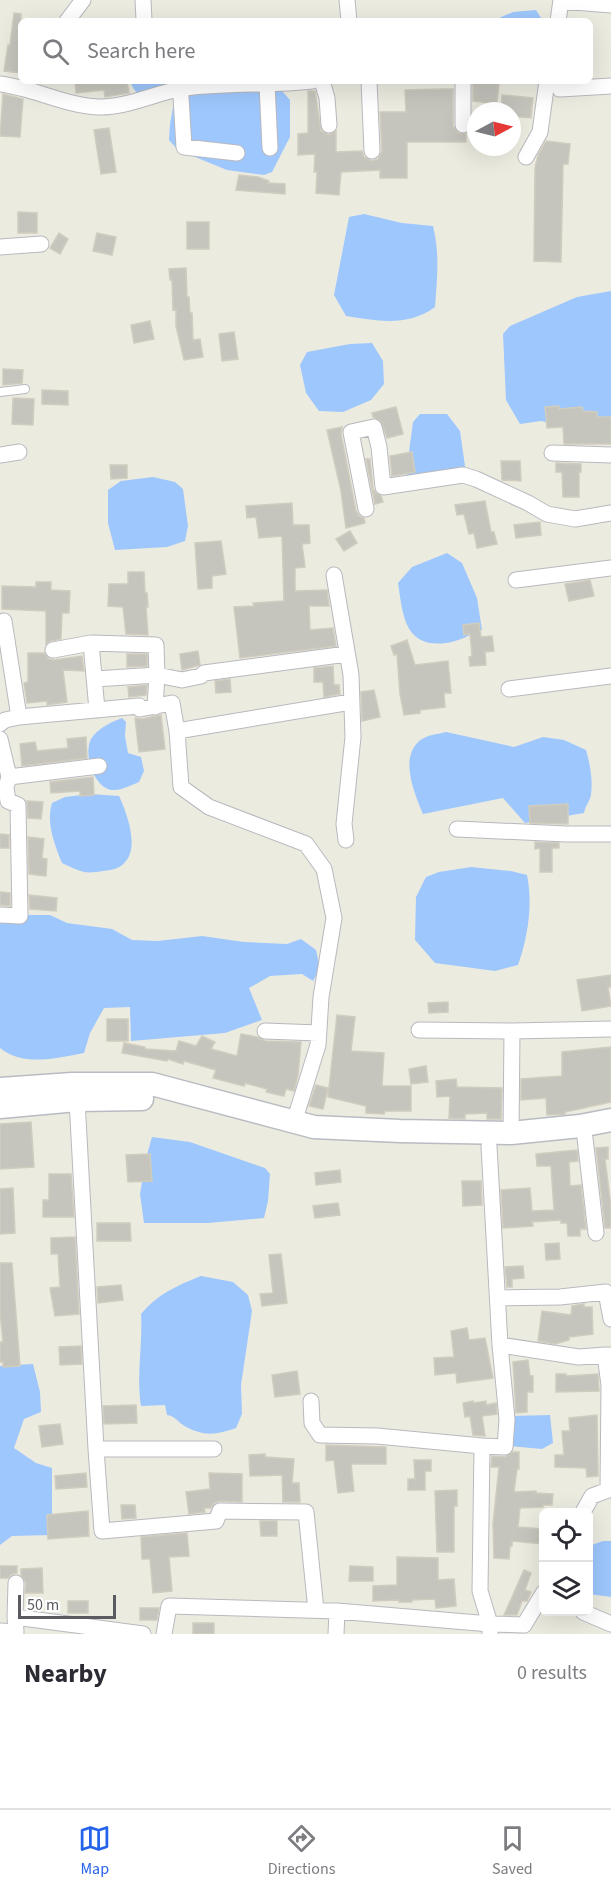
<!DOCTYPE html>
<style>
:root{--surface:#fff;--page:#f2f2f3;--text:#2b2b33;--muted:#7c7c81;--line:#e1e1e2;--accent:#2563eb}
body{margin:0;font-family:"Source Sans 3",sans-serif;background:var(--page);color:var(--text)}
.controls{position:absolute;right:18px;bottom:18px;display:grid;overflow:hidden;border-radius:9px;box-shadow:0 6px 24px #0002}
.controls button{width:54px;height:54px;display:grid;place-items:center;padding:0;border:0;border-bottom:2px solid var(--line);background:var(--surface);color:var(--text);font:30px sans-serif}
.compass{position:absolute;left:467px;top:102px;width:54px;height:54px;border-radius:50%;background:var(--surface);box-shadow:0 6px 24px #0002;rotate:83deg}
.scale{position:absolute;left:18px;bottom:15px;width:98px;box-sizing:border-box;padding-left:6px;border:3px solid #595b61;border-top:0;font-size:16px;line-height:21px;white-space:nowrap;color:#595b61;-webkit-text-stroke:4px #fff;paint-order:stroke}
.list{margin:0;padding:0;list-style:none}
h2{display:flex;justify-content:space-between;align-items:center;height:78px;margin:0;padding:0 24px;font-size:26px}
h2 small{font-size:20px;font-weight:400;color:var(--muted)}
.icon{flex:none;width:33px;height:33px;fill:none;stroke:currentColor;stroke-width:2;stroke-linecap:round;stroke-linejoin:round}
.map{position:relative;flex:none;width:611px;height:1634px;overflow:hidden}
.search{position:absolute;background:var(--surface);box-shadow:0 6px 24px #0002;left:18px;right:18px;top:18px;height:66px;display:flex;align-items:center;gap:15px;box-sizing:border-box;padding:0 21px;border-radius:9px;color:var(--muted);font-size:22px}
.sheet{height:174px;background:var(--surface)}
nav{display:flex;justify-content:space-around;align-items:center;box-sizing:border-box;height:84px;border-top:2px solid var(--line);background:var(--surface);font-size:16px;color:var(--muted)}
nav a{display:grid;justify-items:center;gap:3px}
nav .on{color:var(--accent)}
.map>svg:first-child{display:block}
.water{fill:#9ec7fd}
.building{fill:#c6c5bd;stroke:#d0cdbf;stroke-width:1.5}
.lines{fill:none;stroke-linecap:round;stroke-linejoin:round}
.lane-casing{stroke:#b8b9bf;stroke-width:10}
.street-casing{stroke:#b8b9bf;stroke-width:17}
.secondary-casing{stroke:#b9bbc2;stroke-width:25}
.lane{stroke:#fff;stroke-width:8}
.street{stroke:#fff;stroke-width:15}
.secondary{stroke:#fff;stroke-width:22}
</style>
<div class="map">
<svg width="611" height="1634" viewBox="0 0 611 1634">
<rect width="100%" height="100%" fill="#ecebe0"/>
<path class="water" d="M536,10L543,21H492L513,12Z
M130,81H171L164,92C147,94 137,101 130,81Z
M229,86L282,91L290,100V137L272,172L264,175L227,170L178,150L169,140L170,124L174,102L187,94Z
M364,214L402,223L433,226C440,254 437,279 435,307C408,327 377,321 346,316L334,295L349,217Z
M611,291V418L574,428L541,421L520,424L506,400L503,334L510,326L577,297Z
M372,343L383,361L384,384L371,400L343,412L319,411L306,393L300,365L307,352L350,344Z
M420,414H447L460,431L466,473L462,483C440,486 420,494 406,474L413,422Z
M153,477L175,482L183,489L188,526L185,541L167,547L115,550L108,523V490L121,481Z
M447,553L462,563L477,598L482,630C471,634 458,642 446,643C404,648 403,615 398,583L412,567Z
M122,718L126,722L125,736L128,753L141,757L144,771L139,782C131,785 121,791 112,790C94,788 83,754 91,739C97,729 111,722 122,718Z
M446,732L514,747L543,737L564,740L586,750C590,764 593,779 591,795C590,801 585,806 584,813L525,823L503,798L423,814C414,793 398,755 422,739C428,735 438,734 446,732Z
M90,794L119,796C131,822 146,869 103,871C97,872 89,873 84,872C76,870 69,866 62,863C54,843 46,823 52,803L65,797Z
M471,867L511,871L527,875C533,904 528,937 518,965L495,971L435,963L415,940L416,897L426,877L439,872Z
M0,915H50L67,923L112,929L132,940L158,941L202,936L244,942L287,944L301,939L316,950L320,968L313,981L302,974L270,976L249,988L262,1020L225,1033L131,1041L130,1007L104,1008L90,1033L84,1053C57,1058 23,1067 0,1048Z
M152,1137L190,1142L265,1168L270,1174L268,1201L264,1218L208,1223H144L140,1194L146,1158Z
M201,1276L233,1282L248,1295L252,1311L241,1385L242,1414L236,1428C216,1435 203,1437 183,1425C177,1421 175,1416 167,1415L165,1405L141,1406C136,1375 143,1345 141,1314C158,1294 176,1286 201,1276Z
M33,1364L40,1392L41,1412L24,1419L14,1448L36,1463L52,1468V1535L12,1536L0,1545V1366Z
M550,1415L553,1443L542,1449L509,1446L511,1416Z
M603,1541H611V1597L589,1594V1546Z"/>
<path class="building" d="M14,13L21,14V73L4,71L8,45H10Z
M75,81H127L129,93L105,97L104,90L76,93Z
M473,81L499,83L497,104L473,101Z
M444,89H453V126L458,133L466,134V142H407V178H380V170L341,172L339,195L316,193L317,172H314L315,154L298,155V134L308,133V91H315L321,131L329,135L336,131V152L362,151L364,157L372,161L378,159L382,151L380,112H406L405,90Z
M3,94L23,99L20,137L0,136Z
M502,95L533,98L531,118L512,116V111H501Z
M109,128L116,172L101,174L94,130Z
M546,141L570,144L568,164H563L561,262L534,261L535,168L538,155Z
M239,175L258,177L269,181L268,183L285,184V194L236,190Z
M18,212L37,213V233H18Z
M187,222H209V249H187Z
M59,233L68,239L60,254L50,248Z
M97,233L116,237L112,255L93,251Z
M186,268L187,297H189L190,313H192L193,340L200,339L203,357L184,360L176,326V309L173,310L172,280H170L169,269Z
M150,321L154,339L134,343L131,325Z
M234,332L238,359L222,361L219,334Z
M3,369L23,370L22,383L3,385Z
M42,390L68,391V405L42,404Z
M13,398L34,399L33,425L12,424Z
M559,406V409L582,407L583,411L597,412V417H611V444H564L563,427L547,428L545,407Z
M396,407L403,434L387,438L381,421L373,417L372,413Z
M342,427L341,434L356,511L359,516L364,518L365,523L346,528L341,491L327,430Z
M412,452L415,472L392,476L390,456Z
M366,459H370L373,489L376,493L381,496L383,502L375,504Z
M501,461H520L521,481L502,480Z
M556,463L581,464V472H579V497H563L562,472H556Z
M110,465H127V478L111,479Z
M485,501L491,532H494L497,544L477,548L474,533L469,534L464,514L457,515L455,505Z
M292,503L293,525H309L310,543L302,544L305,567L295,568V591L327,590L329,606H309L310,630L333,628L336,646L240,658L234,607L254,606L253,603L284,601L282,536L259,538L256,517L247,518L246,506Z
M540,522L541,535L516,538L514,525Z
M350,531L357,543L344,551L336,539Z
M221,541L226,574L212,576V588L198,589L195,543Z
M128,572H144L145,593H147L148,607H146L148,635L126,634L123,607L108,606L109,584H128Z
M590,580L594,596L569,601L565,584Z
M36,582H51V590L70,591L69,613H62L61,639L51,641L46,644V611L2,609V586L36,587Z
M479,623L481,637L492,636L494,651L485,652L486,665L470,666L469,657L472,656L470,634L464,635L463,625Z
M407,640L415,665L448,661L451,693H444L445,707L420,710V713L404,715L400,694L397,654L394,655L391,646Z
M198,651L200,665L182,670L180,654Z
M28,653H44L49,659L54,660L82,656L84,671L63,670L67,702L47,705V701L27,703L24,683L28,682Z
M127,654H147V666L127,667Z
M333,666L334,685H339L340,694L324,697L323,682H314V668Z
M230,679L231,692L216,693L215,681Z
M147,685L146,695L129,697L128,687Z
M374,690L380,717L362,721L361,692Z
M161,715L165,749L139,752L135,718L142,719Z
M86,737L87,758L22,766L20,744L35,742L37,751L68,748L67,739Z
M93,777L94,795L80,796V791L51,793L50,782Z
M27,801L43,802L41,819L28,818Z
M568,804V824L530,823L529,806Z
M0,834L9,835V848H0Z
M28,837L44,839L42,858L47,859L46,876L29,874Z
M535,842L559,843V848H552V872H540V848L535,849Z
M0,892L10,893V906L0,905Z
M29,895L57,898L56,911L30,909Z
M611,975V987H608L611,1006L582,1011L577,980Z
M448,1002V1012L429,1013L428,1003Z
M337,1015L355,1017L351,1051L384,1053L382,1086H411V1111H385L384,1114L366,1113V1106L328,1097Z
M107,1019H128V1041H107Z
M241,1034L257,1037L265,1041L301,1042L298,1075L294,1091L286,1089L284,1096L266,1092L267,1089L245,1083L244,1086L213,1078L216,1070L184,1061L183,1064L168,1059L167,1061L122,1053L124,1043L145,1047V1049L176,1051L179,1041L196,1046L202,1036L215,1042L211,1049L237,1056Z
M611,1047V1102L565,1112V1114L547,1115L546,1098L521,1100V1079L562,1076V1052Z
M426,1066L428,1082L411,1084L409,1069Z
M456,1079L457,1087L502,1088L501,1119H487V1113L465,1114V1119L449,1118L450,1096L437,1097L436,1081Z
M316,1085L328,1088L323,1109L309,1106Z
M31,1122L34,1167L0,1169V1124Z
M608,1147V1159H605L611,1206V1228H605L596,1148Z
M577,1150L578,1161L569,1162L570,1186L581,1185L586,1229H580V1236H568L567,1223H561V1220L532,1222L533,1226L503,1228L501,1190L530,1188L532,1211L554,1210L551,1166H537L536,1154Z
M150,1154L152,1181L128,1182L126,1155Z
M340,1170L341,1182L316,1185L315,1173Z
M49,1174H71L74,1217H43V1200H49Z
M462,1181H481L482,1205L463,1206Z
M13,1188L15,1233L0,1234V1189Z
M338,1203L340,1215L315,1218L313,1206Z
M97,1223H130L131,1241H97Z
M75,1237L79,1314L55,1316L50,1288L60,1287L58,1254H51V1238Z
M559,1243L560,1259L546,1260L545,1244Z
M281,1254L287,1303L262,1306L260,1294L273,1293L269,1255Z
M0,1263H12L20,1366L3,1367V1362H0V1342H3L0,1312Z
M523,1266L524,1278L512,1279V1287H507L505,1267Z
M121,1285L123,1300L98,1303L97,1287Z
M584,1304V1307H592L593,1334L569,1337V1340L555,1344L538,1341L542,1311L571,1315L572,1306Z
M467,1328L469,1340L485,1338L493,1378L457,1383L456,1373L435,1375L434,1358L454,1357L451,1331Z
M81,1346L82,1364L60,1365L59,1347Z
M528,1360L530,1376H533V1392H527V1412L516,1413L513,1362Z
M297,1371L300,1394L275,1397L272,1375Z
M556,1374H566V1376L598,1374L599,1391L556,1392Z
M473,1401V1403L486,1401V1405L496,1403L497,1414L482,1416L485,1436L473,1435L470,1416L465,1417L463,1403Z
M136,1405L137,1423L104,1424L103,1406Z
M597,1415L598,1476L587,1477L586,1468L555,1467V1455H564L562,1431H570L569,1418Z
M60,1424L63,1444L42,1447L39,1426Z
M326,1445L386,1447V1464H351L354,1491L338,1493L334,1460L326,1461Z
M513,1452H519V1469H517L514,1492L536,1491V1493L553,1494L552,1505H543V1507L520,1508L518,1527L543,1529V1544L512,1541V1546H510L509,1559L494,1558L493,1524L499,1467H491L492,1456L505,1457Z
M265,1454V1457L294,1459L292,1483H299L300,1502H283L282,1475L250,1476L249,1455Z
M414,1460H431V1471H425V1490H408V1479H415Z
M86,1473L87,1487L56,1489L55,1476Z
M209,1473L242,1474V1502L219,1501L214,1503L211,1508H204L205,1512L189,1514L186,1492L210,1489Z
M457,1490V1506H454V1552H437L435,1491Z
M121,1505H135L136,1518L122,1519Z
M88,1511L89,1536L48,1539L47,1515Z
M260,1521H277V1536H261Z
M187,1533L189,1556L169,1557L172,1591L153,1593L150,1559H142L141,1537Z
M397,1557L438,1558V1580L454,1579L456,1606L436,1608L435,1599L412,1600V1602H399V1600L373,1601V1586L397,1585Z
M0,1566H17V1573L12,1574L8,1578H0Z
M350,1566L373,1567V1581H349Z
M42,1568L43,1593H25L26,1583L21,1575V1569Z
M524,1570L531,1573L525,1590L531,1592L527,1601H522L517,1615H504Z
M68,1601H88V1613H68Z
M140,1608H159L157,1620H140Z
M193,1623H214V1634H193Z"/>
<g class="lines">
<g class="lane-casing">
<path id="lane" d="M0,392L25,389"/>
</g>
<g class="street-casing">
<path id="street" d="M143,0L144,20
M347,0L349,21
M561,1L611,5
M67,21L83,0
M558,21L561,0
M180,81L184,147L237,153
M322,81L327,98L329,125
M369,81L372,151
M557,81L560,89L611,86
M0,84C33,88 64,105 98,107C125,108 153,94 179,89C223,82 268,86 312,81
M267,84L270,148
M463,125V81
M526,157L540,132L547,81
M0,247L41,244
M552,453L611,455
M0,455L19,452
M366,509L351,432L374,427L379,447L383,487L463,475L476,479L528,503L547,514L575,519L611,513
M334,575L351,675L353,737L344,824L346,840
M516,580L611,568
M91,643L97,710
M53,650L91,643L156,645L157,675L155,707
M95,679L157,675L182,680L201,676L204,673L347,654
M509,689L611,676
M19,717L139,706L140,709L172,703L177,731L181,787L209,807L306,844L324,869L334,918L321,997L318,1045L294,1122
M0,724L5,720L19,717L4,621
M177,731L351,702
M0,739L9,777L7,784
M9,777L99,766
M457,829L566,834H611
M0,915L20,916L18,805L8,801L6,788
M419,1030L512,1031
M265,1031L318,1033
M77,1100L96,1449H214
M511,1133L512,1031L611,1029
M585,1138L596,1233
M489,1146L500,1345L507,1419L505,1447L482,1446L480,1591L490,1624V1634
M498,1298L560,1297L606,1292L611,1319
M500,1345L579,1357L605,1355
M311,1401L312,1423L320,1435L377,1436L482,1446
M96,1449L102,1531L216,1521L220,1511L306,1512L316,1610
M608,1489L609,1385L605,1355H611
M583,1512L592,1496L611,1489
M583,1612L611,1624
M15,1617L16,1583
M0,1631L16,1632L15,1617L143,1634
M164,1634L169,1606L337,1611L490,1624L524,1625L544,1592
M336,1634L337,1611"/>
</g>
<g class="secondary-casing">
<path id="secondary" d="M0,1089L72,1084H152L314,1127L400,1131L511,1133L580,1126L611,1120
M0,1107L77,1100L142,1099"/>
</g>
<use href="#lane" class="lane"/>
<use href="#street" class="street"/>
<use href="#secondary" class="secondary"/>
</g>
</svg>
<div class="controls">
<button><svg class="icon" aria-label="locate" viewBox="0 0 24 24"><circle cx="12" cy="12" r="6"/><path d="M12 2v4M12 18v4M2 12h4M18 12h4"/></svg></button>
<button><svg class="icon" aria-label="layers" viewBox="0 0 24 24"><path d="M12 4l9 5-9 5-9-5zM3 14l9 5 9-5"/></svg></button>
</div>
<svg class="compass" viewBox="-18 -18 36 36"><path d="M0-13l5 13h-10z" fill="#e53935"/><path d="M0 13l5-13h-10z" fill="#7c7c81"/></svg>
<div class="scale">50 m</div>
<div class="search"><svg class="icon" aria-label="search" viewBox="0 0 24 24"><circle cx="10" cy="10" r="6"/><path d="M15 15l6 6"/></svg>Search here</div>
</div>
<section class="sheet">
<h2>Nearby<small>0 results</small></h2>
<ul class="list">
</ul>
</section>
<nav>
<a class="on"><svg class="icon" aria-label="map" viewBox="0 0 24 24"><path d="M3 6l6-2 6 2 6-2v14l-6 2-6-2-6 2zM9 4v14M15 6v14"/></svg>Map</a>
<a><svg class="icon" aria-label="directions" viewBox="0 0 24 24"><path d="M12 3l9 9-9 9-9-9zM9 14v-3h6M13 9l2 2-2 2"/></svg>Directions</a>
<a><svg class="icon" aria-label="saved" viewBox="0 0 24 24"><path d="M7 4h10v16l-5-4-5 4z"/></svg>Saved</a>
</nav>
